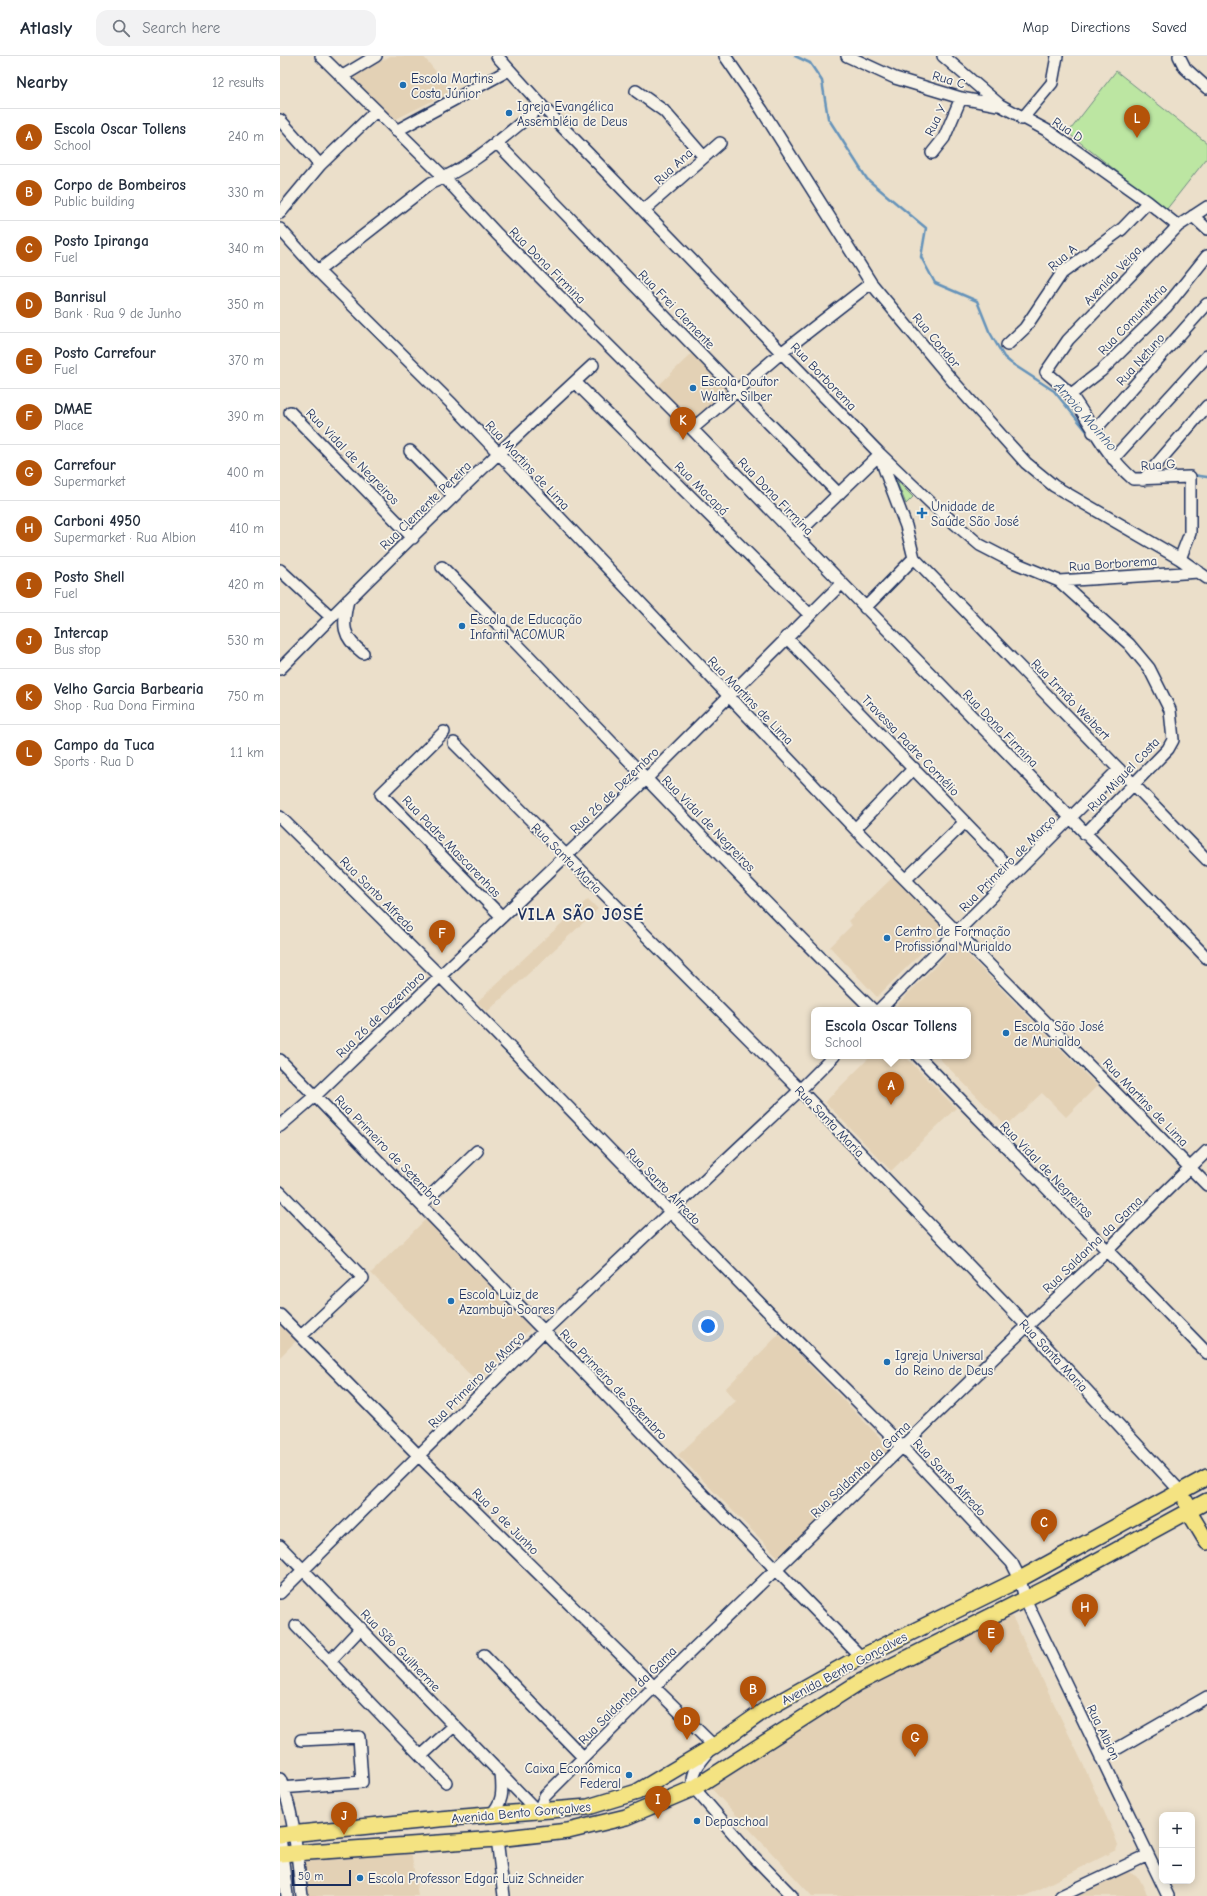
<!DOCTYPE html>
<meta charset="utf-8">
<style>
:root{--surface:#fff;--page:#f2f2f3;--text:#1f2937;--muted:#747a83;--line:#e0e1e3;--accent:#b45309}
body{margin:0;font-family:"Comic Neue",sans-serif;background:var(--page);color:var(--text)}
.controls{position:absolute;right:12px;bottom:12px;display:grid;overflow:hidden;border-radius:8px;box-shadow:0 2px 10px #0003}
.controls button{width:36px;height:36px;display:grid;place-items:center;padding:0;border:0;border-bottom:1px solid var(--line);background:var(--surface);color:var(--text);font:20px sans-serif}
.scale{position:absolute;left:12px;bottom:10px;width:59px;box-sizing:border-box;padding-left:4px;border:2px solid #1b2f5e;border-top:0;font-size:11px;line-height:14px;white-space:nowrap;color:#1b2f5e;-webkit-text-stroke:3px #f7f3e8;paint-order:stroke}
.you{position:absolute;left:428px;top:1270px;width:14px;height:14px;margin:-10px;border:3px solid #fff;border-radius:50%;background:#1a73e8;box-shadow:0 0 0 6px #1a73e833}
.badge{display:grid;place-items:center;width:26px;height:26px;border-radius:50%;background:var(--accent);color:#fff;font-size:13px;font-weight:700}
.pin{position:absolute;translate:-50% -33px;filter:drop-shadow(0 1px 2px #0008)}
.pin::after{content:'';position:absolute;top:21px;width:14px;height:12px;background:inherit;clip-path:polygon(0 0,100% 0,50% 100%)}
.popup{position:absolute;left:531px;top:951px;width:160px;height:52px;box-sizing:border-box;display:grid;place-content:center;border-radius:8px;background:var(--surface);filter:drop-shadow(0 1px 3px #0005);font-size:13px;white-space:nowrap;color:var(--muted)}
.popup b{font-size:15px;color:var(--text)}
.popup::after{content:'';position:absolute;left:50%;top:100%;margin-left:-8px;border:8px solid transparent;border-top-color:var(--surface)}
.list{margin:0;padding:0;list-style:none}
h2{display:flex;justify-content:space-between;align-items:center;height:52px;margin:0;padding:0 16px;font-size:17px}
h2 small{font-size:13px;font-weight:400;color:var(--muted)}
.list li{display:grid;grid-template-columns:26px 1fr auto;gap:12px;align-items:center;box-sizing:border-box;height:56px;padding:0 16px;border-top:1px solid var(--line)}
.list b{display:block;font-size:15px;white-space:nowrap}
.list p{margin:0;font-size:13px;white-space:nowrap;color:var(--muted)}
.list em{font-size:13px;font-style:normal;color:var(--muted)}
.icon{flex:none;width:22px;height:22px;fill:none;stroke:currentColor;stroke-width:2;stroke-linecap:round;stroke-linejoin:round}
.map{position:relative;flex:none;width:927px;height:1840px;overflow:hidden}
header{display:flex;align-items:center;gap:24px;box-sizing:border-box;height:56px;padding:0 20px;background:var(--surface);border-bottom:1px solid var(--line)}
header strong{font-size:19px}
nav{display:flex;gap:22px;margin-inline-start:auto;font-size:14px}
.search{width:280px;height:36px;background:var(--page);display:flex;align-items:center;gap:10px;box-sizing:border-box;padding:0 14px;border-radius:12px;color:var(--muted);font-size:15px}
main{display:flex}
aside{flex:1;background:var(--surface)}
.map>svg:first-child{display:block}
.built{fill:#e3d1b5}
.green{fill:#bce6a2;stroke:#6c8a80}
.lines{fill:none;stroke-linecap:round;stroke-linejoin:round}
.stream{stroke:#6593ba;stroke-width:2.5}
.minor-casing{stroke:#1b2f5e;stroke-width:14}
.major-casing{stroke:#1b2f5e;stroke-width:18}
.minor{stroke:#f7f3e8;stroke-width:11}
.major{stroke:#f4e382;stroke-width:15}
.poi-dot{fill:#1f6fb2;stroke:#f7f3e8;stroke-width:1.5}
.labels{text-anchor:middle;stroke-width:3.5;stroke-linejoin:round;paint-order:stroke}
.poi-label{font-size:13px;fill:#1b2f5e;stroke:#f7f3e8;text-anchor:start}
.street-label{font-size:13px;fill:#1b2f5e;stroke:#f7f3e8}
.water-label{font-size:14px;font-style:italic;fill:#3a5884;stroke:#f7f3e8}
.district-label{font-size:17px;font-weight:bold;letter-spacing:1px;fill:#1b2f5e;stroke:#f7f3e8}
</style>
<header>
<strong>Atlasly</strong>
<div class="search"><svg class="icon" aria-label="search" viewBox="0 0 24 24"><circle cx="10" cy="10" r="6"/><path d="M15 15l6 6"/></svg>Search here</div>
<nav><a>Map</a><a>Directions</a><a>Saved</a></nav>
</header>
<main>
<aside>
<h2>Nearby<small>12 results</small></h2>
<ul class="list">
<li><span class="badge">A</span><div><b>Escola Oscar Tollens</b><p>School</p></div><em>240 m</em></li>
<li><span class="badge">B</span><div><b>Corpo de Bombeiros</b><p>Public building</p></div><em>330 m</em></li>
<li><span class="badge">C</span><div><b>Posto Ipiranga</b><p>Fuel</p></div><em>340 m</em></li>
<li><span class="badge">D</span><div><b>Banrisul</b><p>Bank · Rua 9 de Junho</p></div><em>350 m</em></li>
<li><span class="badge">E</span><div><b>Posto Carrefour</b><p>Fuel</p></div><em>370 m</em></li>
<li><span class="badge">F</span><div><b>DMAE</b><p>Place</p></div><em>390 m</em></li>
<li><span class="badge">G</span><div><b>Carrefour</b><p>Supermarket</p></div><em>400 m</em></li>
<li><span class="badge">H</span><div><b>Carboni 4950</b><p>Supermarket · Rua Albion</p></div><em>410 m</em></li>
<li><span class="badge">I</span><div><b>Posto Shell</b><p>Fuel</p></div><em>420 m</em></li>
<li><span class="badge">J</span><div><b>Intercap</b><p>Bus stop</p></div><em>530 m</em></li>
<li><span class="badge">K</span><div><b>Velho Garcia Barbearia</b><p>Shop · Rua Dona Firmina</p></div><em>750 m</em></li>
<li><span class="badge">L</span><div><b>Campo da Tuca</b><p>Sports · Rua D</p></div><em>1.1 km</em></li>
</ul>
</aside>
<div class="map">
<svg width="927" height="1840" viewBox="0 0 927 1840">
<rect width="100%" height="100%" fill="#ebdfca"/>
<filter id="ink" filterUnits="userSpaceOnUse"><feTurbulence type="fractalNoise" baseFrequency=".025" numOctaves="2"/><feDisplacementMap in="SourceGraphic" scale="8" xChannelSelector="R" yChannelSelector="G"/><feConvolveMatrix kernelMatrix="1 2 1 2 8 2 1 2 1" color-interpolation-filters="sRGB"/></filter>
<g filter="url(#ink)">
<path class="built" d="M110,0H143L172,35L114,64L73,22Z
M412,297L449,334L414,367L377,331Z
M613,821L665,873L597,941L550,891L572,869L568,865Z
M308,843L318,853L207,956L197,946Z
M677,888L817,1030L786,1061L762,1037L726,1070L657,1000H688V954H612Z
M591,1000H625L676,1052L611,1115L545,1046Z
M146,1163L251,1272L197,1326L91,1217Z
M0,1269L16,1285L0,1301Z
M499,1278L612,1394L498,1501L398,1399L456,1345L445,1333Z
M730,1556L803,1708L834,1778L838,1789L836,1794L745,1840H532L428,1729L546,1651Z
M131,1794L138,1840H26L21,1804Z
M847,1815L859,1822L868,1840H792Z"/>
<path class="green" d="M836,15L927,87V102L886,154L788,77Z
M616,424L633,441L626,448Z"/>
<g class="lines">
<path class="stream" d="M515,0L530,7L542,25L548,62L587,123L646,172L641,201L655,227L697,245L709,275L724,301L731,307L774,335L809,378
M913,419L927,421"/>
<g class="minor-casing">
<path id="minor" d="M41,0L165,122L217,178L412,373L927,902
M217,0L262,50L600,398L653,449L700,489L733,506L779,525L919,516
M445,0L482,54L591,227L671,323L746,407L774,430L900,503L927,522
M567,0L615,22L681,42L718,49
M663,0L720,49L768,75L868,146L898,170
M899,0L905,12L927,32
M61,21L96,0
M356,35L384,55L424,101
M742,63L772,27L777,0
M0,64L40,109
M116,75L229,14
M216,86L457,335L559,438
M652,97L664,82L681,42
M364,154L440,87
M0,157L40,109L96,55
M913,160L927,173
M0,173L38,215L172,348L575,773L927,1129
M38,215L151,127C193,111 227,77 262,50
M727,289L745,272L782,217L842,173L868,146
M295,326L529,558
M790,339L821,315L886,251L927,200
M10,356L133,482
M412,373L501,297L591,227
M813,376L927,248
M130,395L174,440
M833,403L927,300
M863,424L927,350
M515,480L600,398
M634,502L927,804
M900,503L910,477V421L853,423C825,399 812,368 791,339C784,331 774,323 766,316L788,284L898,170L927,151
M162,511C307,658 446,810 593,954
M0,514L51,561
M779,525L849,588L869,612L890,654L893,684L888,693L805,778
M68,544C62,569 62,581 83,597
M585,552L634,502L626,470L604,412L600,398
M506,581L735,818
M0,613C102,509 206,407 313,309
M164,676L101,738L222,861
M174,687L520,1034L747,1270L901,1436
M0,761L160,920L505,1273L623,1391L732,1507L740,1523L745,1543L888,1840
M575,773L634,712
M626,823L685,766
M599,954L839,713
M638,1000L927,1297
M0,1004L581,1601
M0,1070L36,1039L366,723L561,528
M0,1136L83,1222L21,1280
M142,1148L197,1095
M0,1259L139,1400L434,1690C424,1702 409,1715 414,1732L471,1798L512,1840
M0,1490L258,1756L265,1740L374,1631L747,1270L827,1195L880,1141L927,1095
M0,1537L264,1275L520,1034L554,1000
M16,1570L141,1700
M204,1599L303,1701
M50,1605L81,1572
M821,1702L927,1641
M0,1723C15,1759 17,1802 22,1840
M166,1726L141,1700L174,1670
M0,1732L82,1726L79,1681L21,1684
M210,1760C223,1746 223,1737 221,1718
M0,1780L7,1840
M217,1783L224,1840
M781,1840L868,1799"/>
</g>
<g class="major-casing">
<path id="major" d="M906,1446L909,1456L927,1486
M0,1779L159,1763L308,1751L357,1736L434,1690L485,1654L567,1608L740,1523L927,1421
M0,1798L217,1783L288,1775L346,1761L414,1732L578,1627L771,1530L927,1445"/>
</g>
<use href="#minor" class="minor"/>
<use href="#major" class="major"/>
</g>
</g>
<g class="poi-dot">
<circle cx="123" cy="29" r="4"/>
<circle cx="229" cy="57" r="4"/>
<circle cx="413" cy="332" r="4"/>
<path d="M640 451h4v4h4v4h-4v4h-4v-4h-4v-4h4z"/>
<circle cx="182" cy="570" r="4"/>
<circle cx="607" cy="882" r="4"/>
<circle cx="726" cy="977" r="4"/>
<circle cx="171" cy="1245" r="4"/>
<circle cx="607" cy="1306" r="4"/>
<circle cx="349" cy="1719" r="4"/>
<circle cx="417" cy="1765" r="4"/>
<circle cx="80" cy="1822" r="4"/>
</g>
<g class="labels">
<g class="poi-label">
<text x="131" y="27">Escola Martins<tspan x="131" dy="15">Costa Júnior</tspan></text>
<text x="237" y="55">Igreja Evangélica<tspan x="237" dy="15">Assembléia de Deus</tspan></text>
<text x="421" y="330">Escola Doutor<tspan x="421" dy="15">Walter Silber</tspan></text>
<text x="651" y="455">Unidade de<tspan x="651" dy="15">Saúde São José</tspan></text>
<text x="190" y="568">Escola de Educação<tspan x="190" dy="15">Infantil ACOMUR</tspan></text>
<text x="615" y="880">Centro de Formação<tspan x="615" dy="15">Profissional Murialdo</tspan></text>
<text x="734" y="975">Escola São José<tspan x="734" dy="15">de Murialdo</tspan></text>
<text x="179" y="1243">Escola Luiz de<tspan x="179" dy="15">Azambuja Soares</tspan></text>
<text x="615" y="1304">Igreja Universal<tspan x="615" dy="15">do Reino de Deus</tspan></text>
<text x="341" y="1717" text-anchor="end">Caixa Econômica<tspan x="341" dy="15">Federal</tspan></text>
<text x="425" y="1770">Depaschoal</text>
<text x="88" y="1827">Escola Professor Edgar Luiz Schneider</text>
</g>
<g class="street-label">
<text transform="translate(669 23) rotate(16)" y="5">Rua C</text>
<text transform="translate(655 64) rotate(-64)" y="5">Rua Y</text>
<text transform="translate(788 73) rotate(33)" y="5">Rua D</text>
<text transform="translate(393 110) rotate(-42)" y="5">Rua Ana</text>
<text transform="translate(782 201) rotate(-41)" y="5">Rua A</text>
<text transform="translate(268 209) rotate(45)" y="5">Rua Dona Firmina</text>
<text transform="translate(832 219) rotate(-46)" y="5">Avenida Veiga</text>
<text transform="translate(397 253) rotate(46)" y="5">Rua Frei Clemente</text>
<text transform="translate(852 263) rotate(-46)" y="5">Rua Comunitária</text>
<text transform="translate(657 284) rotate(50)" y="5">Rua Condor</text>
<text transform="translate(860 303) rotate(-48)" y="5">Rua Netuno</text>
<text transform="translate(544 320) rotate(46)" y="5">Rua Borborema</text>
<text transform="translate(73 400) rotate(46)" y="5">Rua Vidal de Negreiros</text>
<text transform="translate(878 408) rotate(-4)" y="5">Rua G</text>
<text transform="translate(248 409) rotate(47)" y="5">Rua Martins de Lima</text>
<text transform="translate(422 432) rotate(45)" y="5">Rua Macapá</text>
<text transform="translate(496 440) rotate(46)" y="5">Rua Dona Firmina</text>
<text transform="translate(145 449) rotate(-44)" y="5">Rua Clemente Pereira</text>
<text transform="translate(833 507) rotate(-4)" y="5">Rua Borborema</text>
<text transform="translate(791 643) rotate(46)" y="5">Rua Irmão Weibert</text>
<text transform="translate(471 644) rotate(46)" y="5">Rua Martins de Lima</text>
<text transform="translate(721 672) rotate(46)" y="5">Rua Dona Firmina</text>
<text transform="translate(631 689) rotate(46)" y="5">Travessa Padre Cornélio</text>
<text transform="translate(843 718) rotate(-46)" y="5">Rua Miguel Costa</text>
<text transform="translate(334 734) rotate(-44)" y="5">Rua 26 de Dezembro</text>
<text transform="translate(429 767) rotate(46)" y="5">Rua Vidal de Negreiros</text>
<text transform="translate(172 790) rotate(46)" y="5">Rua Padre Mascarenhas</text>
<text transform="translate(287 802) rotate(45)" y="5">Rua Santa Maria</text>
<text transform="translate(727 807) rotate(-45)" y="5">Rua Primeiro de Março</text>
<text transform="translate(98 838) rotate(45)" y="5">Rua Santo Alfredo</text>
<text transform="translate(100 958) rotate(-44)" y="5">Rua 26 de Dezembro</text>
<text transform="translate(866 1046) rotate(46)" y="5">Rua Martins de Lima</text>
<text transform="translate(550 1065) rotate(46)" y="5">Rua Santa Maria</text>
<text transform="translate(109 1094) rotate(46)" y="5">Rua Primeiro de Setembro</text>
<text transform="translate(767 1113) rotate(46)" y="5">Rua Vidal de Negreiros</text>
<text transform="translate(384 1130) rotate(46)" y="5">Rua Santo Alfredo</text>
<text transform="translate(812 1188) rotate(-44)" y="5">Rua Saldanha da Gama</text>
<text transform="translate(774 1299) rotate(47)" y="5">Rua Santa Maria</text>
<text transform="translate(196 1323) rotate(-45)" y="5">Rua Primeiro de Março</text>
<text transform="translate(334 1328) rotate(46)" y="5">Rua Primeiro de Setembro</text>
<text transform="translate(580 1413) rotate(-44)" y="5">Rua Saldanha da Gama</text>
<text transform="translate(670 1421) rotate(47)" y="5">Rua Santo Alfredo</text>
<text transform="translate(226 1465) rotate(45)" y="5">Rua 9 de Junho</text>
<text transform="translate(121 1594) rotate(46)" y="5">Rua São Guilherme</text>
<text transform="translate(564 1612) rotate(-28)" y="5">Avenida Bento Gonçalves</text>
<text transform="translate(347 1639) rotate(-45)" y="5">Rua Saldanha da Gama</text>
<text transform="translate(824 1676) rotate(64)" y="5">Rua Albion</text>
<text transform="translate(241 1756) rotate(-5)" y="5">Avenida Bento Gonçalves</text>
</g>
<g class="water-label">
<text transform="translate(806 360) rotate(49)" y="5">Arroio Moinho</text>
</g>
<g class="district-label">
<text x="301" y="864">VILA SÃO JOSÉ</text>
</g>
</g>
</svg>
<div class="controls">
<button>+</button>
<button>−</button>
</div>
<div class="scale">50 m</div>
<div class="you"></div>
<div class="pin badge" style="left:611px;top:1049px">A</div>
<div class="popup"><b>Escola Oscar Tollens</b>School</div>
<div class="pin badge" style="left:473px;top:1653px">B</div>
<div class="pin badge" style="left:764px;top:1486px">C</div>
<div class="pin badge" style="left:407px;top:1684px">D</div>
<div class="pin badge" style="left:711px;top:1597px">E</div>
<div class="pin badge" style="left:162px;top:897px">F</div>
<div class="pin badge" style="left:635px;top:1701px">G</div>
<div class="pin badge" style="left:805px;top:1571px">H</div>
<div class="pin badge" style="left:378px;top:1763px">I</div>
<div class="pin badge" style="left:64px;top:1779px">J</div>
<div class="pin badge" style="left:403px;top:384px">K</div>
<div class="pin badge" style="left:857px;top:82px">L</div>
</div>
</main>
